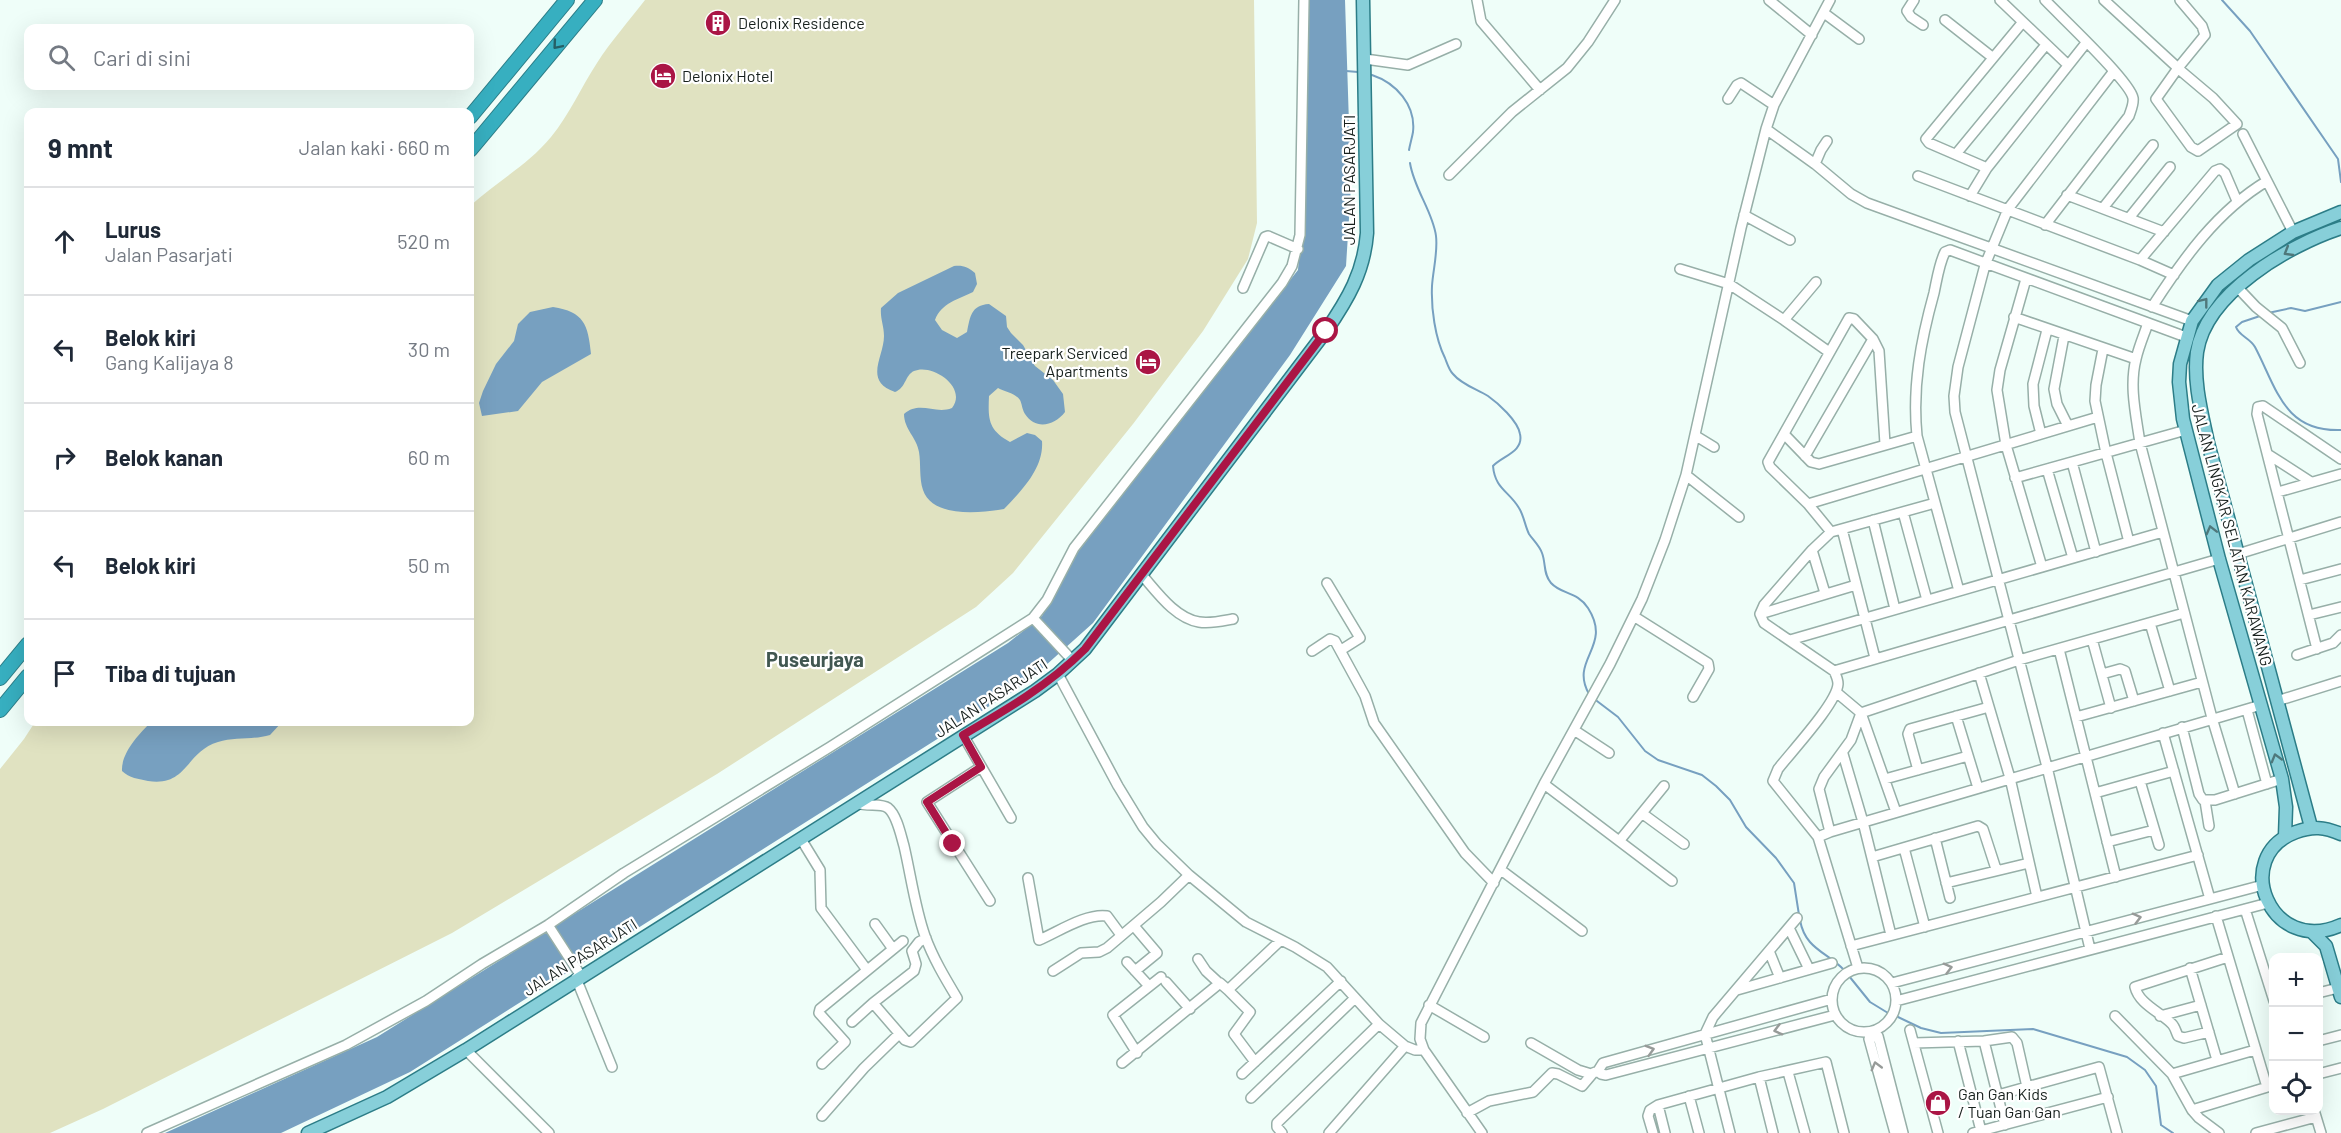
<!DOCTYPE html>
<html lang="id">
<meta charset="utf-8">
<style>
:root{--surface:#fff;--page:#f2f2f3;--text:#1f2937;--muted:#747a83;--line:#e0e1e3}
body{margin:0;font-family:Barlow,sans-serif;background:var(--page);color:var(--text)}
.controls{position:absolute;right:18px;bottom:18px;display:grid;overflow:hidden;border-radius:12px;box-shadow:0 6px 24px #0002}
.controls button{width:54px;height:54px;display:grid;place-items:center;padding:0;border:0;border-bottom:2px solid var(--line);background:var(--surface);color:var(--text);font:30px sans-serif}
.stop{position:absolute;width:18px;height:18px;margin:-14px;border:4px solid #aa1545;border-radius:50%;background:#fff}
.stop.end{background:#aa1545;border-color:#fff;box-shadow:0 2px 6px #0008}
.list{margin:0;padding:0;list-style:none}
h2{display:flex;justify-content:space-between;align-items:center;height:78px;margin:0;padding:0 24px;font-size:26px}
h2 small{font-size:20px;font-weight:400;color:var(--muted)}
.list li{display:grid;grid-template-columns:39px 1fr auto;gap:18px;align-items:center;box-sizing:border-box;height:108px;padding:0 24px;border-top:2px solid var(--line)}
.list b{display:block;font-size:22px;white-space:nowrap}
.list p{margin:0;font-size:20px;white-space:nowrap;color:var(--muted)}
.list em{font-size:20px;font-style:normal;color:var(--muted)}
.icon{flex:none;width:33px;height:33px;fill:none;stroke:currentColor;stroke-width:2;stroke-linecap:round;stroke-linejoin:round}
.map{position:relative;flex:none;width:2341px;height:1133px;overflow:hidden}
.search{position:absolute;background:var(--surface);box-shadow:0 6px 24px #0002;left:24px;top:24px;width:450px;height:66px;display:flex;align-items:center;gap:15px;box-sizing:border-box;padding:0 21px;border-radius:12px;color:var(--muted);font-size:22px}
.panel{position:absolute;background:var(--surface);box-shadow:0 6px 24px #0002;left:24px;top:108px;width:450px;height:618px;border-radius:12px}
.map>svg:first-child{display:block}
.green{fill:#e0e2c1}
.water{fill:#77a0c0}
.lines{fill:none;stroke-linecap:round;stroke-linejoin:round}
.stream{stroke:#77a0c0;stroke-width:2}
.minor-casing{stroke:#97afa8;stroke-width:12}
.major-casing{stroke:#2c7d87;stroke-width:15}
.highway-casing{stroke:#2c7d87;stroke-width:16}
.minor{stroke:#fff;stroke-width:9}
.major{stroke:#87cfd9;stroke-width:12}
.highway{stroke:#37afc0;stroke-width:14}
.oneway{stroke:#256066}
.oneway2{stroke:#4f787b}
.oneway3{stroke:#979b99}
.route{stroke:#aa1545;stroke-width:8}
.labels{text-anchor:middle;stroke-width:4.5;stroke-linejoin:round;paint-order:stroke}
.poi-label{font-size:16px;fill:#17201d;stroke:#fff;text-anchor:start}
.street-label{font-size:16px;fill:#17201d;stroke:#fff}
.quarter-label{font-size:20px;font-weight:bold;fill:#415751;stroke:#fff}
</style>
<div class="map">
<svg width="2341" height="1133" viewBox="0 0 2341 1133">
<rect width="100%" height="100%" fill="#effef9"/>
<path class="green" d="M645,0H1254L1257,223L1248,259L1203,331L1133,424L1013,573L976,607L717,774L452,933L103,1109L50,1133H0V769L24,739L35,722H470V206C496,182 528,165 551,137C570,114 581,87 597,63C611,41 629,21 645,0Z"/>
<path class="water" d="M1308,0H1345L1351,186L1346,266L1290,355L1093,623L1026,683L410,1072L281,1133H165L377,1037L1008,643L1042,616L1070,562L1298,270L1306,167Z
M954,266C963,265 968,267 975,273L977,284L973,292C959,299 941,303 935,320L942,330L957,338L967,332C970,317 971,305 989,304L1006,316L1007,327L1011,333L1023,345L1035,366L1053,380L1063,394L1065,412C1055,425 1036,431 1025,414C1022,409 1022,404 1020,400C1015,393 1005,392 998,388L989,396C988,419 988,430 1010,442L1027,433L1035,435L1042,441C1044,468 1022,490 1004,509L998,510C976,513 932,517 923,490C919,478 921,464 919,452C917,438 904,429 904,414C920,400 935,415 952,408C968,387 932,363 914,371C905,375 906,388 895,392C863,381 884,357 884,336C884,326 880,318 881,308L898,293Z
M553,307C584,312 588,324 591,354L542,382L518,411L482,416L479,403L483,391L496,364L514,341L518,324L530,312Z
M151,722H282L270,735C253,740 235,737 218,742C185,752 188,787 148,781C139,779 129,778 122,771C121,753 139,734 151,722Z"/>
<g class="lines">
<path class="stream" d="M2222,0L2250,31L2338,159L2341,182
M1346,71L1358,72
M1372,75C1396,83 1416,105 1413,132C1412,138 1410,144 1409,150
M1410,163C1414,189 1433,212 1436,236C1438,252 1433,270 1432,286C1431,308 1435,338 1445,358C1447,363 1449,370 1453,374C1462,385 1477,389 1488,396C1498,403 1518,421 1520,434C1524,452 1502,456 1493,466C1495,489 1509,491 1519,508C1524,516 1525,526 1529,534C1533,540 1539,545 1542,553C1546,563 1543,574 1551,583C1562,595 1577,591 1588,608C1613,647 1569,659 1589,694
M2268,313L2291,308L2305,311L2341,302
M2263,315L2242,322L2236,327C2239,336 2250,338 2255,347C2277,389 2284,432 2341,430
M1593,698L1618,717L1645,751L1658,760L1702,775L1716,786L1730,800L1746,827L1776,858L1794,883L1799,915
M1800,920C1805,949 1827,952 1844,970
M1849,976L1870,1002L1888,1013
M1896,1016L1921,1028L1941,1033L2033,1029L2127,1057L2145,1070L2156,1086L2161,1125L2173,1133"/>
<g class="minor-casing">
<path id="minor" d="M1477,0L1481,21L1540,90
M1769,0L1812,35
M1914,0L1907,11L1911,17L1923,25
M2000,0L2068,65
M2104,0L2178,68L2181,71L2213,98L2237,124L2198,151L2191,147L2156,99L2178,68L2205,35L2202,26L2180,0
M1824,13L1859,39
M1945,20L1992,57
M1365,59L1408,65L1456,44
M1728,99L1737,85L1741,83L1774,105
M1766,129L1815,164L1821,150L1827,141
M2243,134L2293,232
M1956,154L2045,46
M1815,164L1851,194L1867,203L2192,321
M1987,168L1929,143L1926,139L2022,23
M1449,175L1512,112L1567,68L1588,42L1615,0
M1918,176L2140,260L2174,275
M2067,195L2164,232
M1970,196L1987,168L2086,43
M2103,208L2153,145
M1744,215L1790,240
M2129,218L2170,167
M2045,225L2129,116C2131,110 2134,104 2133,98C2130,81 2061,17 2045,0
M2140,260L2215,171L2220,169L2225,173L2237,201
M1680,269L1729,284L1784,320L1816,282
M2026,279L2000,370L1997,390L2006,445L2042,567
M1243,288L1265,237L1268,236L1298,249
M2238,288L2256,307L2282,328L2300,363
M2152,307C2183,259 2217,211 2267,181
M2014,317L2136,359
M1784,320L1829,352
M2148,323C2144,335 2139,346 2136,359C2129,386 2136,415 2140,443L2212,718L2235,794
M2064,336L2054,389L2057,404L2068,426
M2103,349L2096,385L2095,401L2106,453L2129,542
M1784,434L1811,462L1819,464L1917,436
M2041,434L2034,406L2033,384L2047,330
M1696,436L1714,447
M2269,455L2311,482
M1805,456L1873,339
M2072,462L2096,552
M2047,469L2073,558
M1686,475L1739,517
M2015,478L2186,430
M2278,492L2341,474
M1808,504L2098,417
M1903,512L1927,600
M1873,520L1895,609
M1842,529L1875,658
M1831,532L1808,504L1770,467L1768,462L1849,318L1854,319L1873,339L1879,351L1885,444
M1812,550L1825,593
M2238,554L2341,522
M1142,575C1157,592 1175,618 1199,622C1210,624 1222,621 1233,619
M2300,580L2341,569
M1327,583L1360,638L1341,650
M1959,591L1917,436C1912,386 1921,340 1934,293C1937,279 1939,264 1945,252L1950,250L2186,337
M1760,614L1764,623L1834,671C1836,675 1838,679 1838,684C1837,703 1791,752 1778,769L1773,781L1818,837L1858,968
M1760,614L1764,605L1812,550L1831,532L1935,503
M1760,614L1856,585
M2309,615L2341,607
M1635,617L1708,663L1709,669L1693,697
M1033,618L1073,661
M2150,623L2170,691
M2092,639L2111,708
M1790,640L2163,532
M2059,649L2116,877
M2317,649L2257,414L2258,407L2263,406L2341,459
M1312,651L1330,639L1335,641L1365,696L1374,723L1465,853L1494,883
M2297,655L2333,643L2341,635
M1834,671L2219,559
M1979,673L2010,778L2037,897
M1058,674L1118,786L1143,827L1157,844L1189,875L1246,922L1295,947L1327,967L1379,1024L1405,1046L1415,1050H1424
M2102,674L2120,669L2125,671L2134,701
M1836,692L1861,713L1896,812
M2277,701L2341,681
M2247,710L2267,784
M1861,713L2019,660L2184,613
M1956,716L1978,788
M2076,717L2202,682
M2182,727L2199,794L2203,800H2215L2282,779
M1574,730L1609,753
M2163,733L2210,899
M963,735L1011,818
M1843,754L1863,822L1891,935
M981,767L927,802L990,901
M1918,770L1908,734L1910,729L1989,707
M1885,779L1968,756
M2140,781L2159,845
M1544,784L1672,881
M2095,793L2174,771
M2205,801L2209,826
M1643,814L1684,844
M1830,832L1819,789L1824,777L1851,740L1861,713
M1818,837L1830,832L2261,705
M1935,838L1950,898
M801,839L820,870L821,908L867,970
M1620,840L1664,786
M2107,842L2154,830
M1904,848L1925,927
M1872,857L1978,826L1983,829L1996,869
M1501,870L1582,931
M1028,878L1039,940C1058,932 1086,913 1107,916L1121,935
M1946,883L2029,863
M2245,909L2274,1001
M2216,916L2267,1087
M875,924L893,949
M548,925L581,976
M1134,926L1157,953L1135,971
M1789,928L1809,969
M1851,946L2198,855
M2090,949L2047,767L1955,412L1954,396L1958,367L1985,265L2008,209L2114,71
M1769,951L1780,978
M1198,959L1206,971L1219,983
M1127,962L1149,986
M1832 1000a32 32 0 1 1 64 0a32 32 0 1 1-64 0Z
M2190,968L2217,1060
M1053,971L1081,953L1099,952L1107,948L1161,902L1189,875
M576,978L612,1067
M1166,982L1190,1009
M1892,983L2263,885
M1228,990L1250,1012L1234,1034L1255,1062
M1737,990L1832,963
M2318,993L2338,988
M1896,1001L2268,903
M873,1003L914,971L916,964L912,951L919,942L926,938
M1429,1005L1484,1037
M2115,1016L2172,1074L2192,1110L2274,1085
M2160,1016L2201,1005
M852,1022L873,1003L905,1040L911,1042L957,998C945,978 933,958 925,936C915,908 911,876 904,846C901,836 897,815 888,808C881,803 867,807 857,803
M1910,1030L1938,1133
M2209,1032L2184,1038L2178,1036C2176,1032 2175,1027 2172,1024C2160,1012 2139,1004 2135,987L2228,957
M1958,1041L1981,1131
M1984,1041L2005,1125
M2318,1041L2341,1035
M1531,1043L1578,1070L1591,1074
M1914,1043L1984,1041L2012,1037L2017,1043L2027,1087
M466,1050L549,1133
M1137,1053L1113,1015L1161,977
M1122,1063L1220,983L1228,990L1230,988L1281,940
M822,1064L845,1042L819,1013L820,1009L903,941
M1598,1071L1601,1074L1606,1075L1835,1015
M1788,1072L1805,1133
M1242,1074L1341,981
M2172,1074L2255,1050
M2318,1074L2341,1068
M1759,1077L1773,1133
M1998,1095L2099,1067L2117,1133
M1689,1096L1699,1133
M1251,1098L1355,998
M1658,1105L1665,1133
M2192,1110L2199,1118L2219,1133
M2314,1110L2321,1133
M1467,1113L1489,1101L1533,1092L1552,1073L1558,1074L1582,1086L1593,1073L1598,1071L1603,1063L1832,999
M822,1116L864,1068L899,1034
M147,1133L346,1045L426,1001L482,964L548,925L624,873L830,747L1033,618L1047,600L1074,548L1282,283L1292,266L1300,235L1304,0
M1282,1133L1277,1127V1123L1379,1024
M1329,1133L1405,1046
M1482,1133L1424,1050L1420,1039L1421,1023L1544,784L1610,664L1642,599L1665,540L1686,475L1741,228L1766,129L1774,105L1830,0
M1653,1133L1648,1116L1650,1110L1658,1105L1759,1077L1826,1062L1844,1133
M1730,1133L1705,1034L1713,1017L1797,918
M1895,1133L1869,1039L1876,1035L1878,1036L1903,1133
M1973,1133L2108,1097
M2256,1133L2316,1117"/>
</g>
<g class="major-casing">
<path id="major" d="M2311,827L2208,443C2202,414 2193,382 2197,352C2206,293 2289,245 2341,228
M2341,834C2324,827 2313,826 2296,832C2230,856 2270,957 2341,925
M2285,836L2286,807L2282,779L2219,559L2183,419L2179,382L2180,364L2192,321L2218,285L2249,260L2293,232L2341,212
M2312,932L2326,946L2341,997
M308,1133L387,1097L466,1050L1035,691L1058,674L1085,649L1326,331C1348,299 1364,272 1367,233L1363,0"/>
</g>
<g class="highway-casing">
<path id="highway" d="M470,117L567,0
M470,150L595,0
M0,678L28,644
M0,710L28,676"/>
</g>
<use href="#minor" class="minor"/>
<use href="#major" class="major"/>
<use href="#highway" class="highway"/>
</g>
<defs><path id="oneway-chevron" d="M-2-3.5L2.5 0L-2 3.5" fill="none" stroke-width="1.6" stroke-linecap="round" stroke-linejoin="round" transform="scale(1.5)"/></defs>
<use class="oneway" href="#oneway-chevron" transform="translate(557 45) rotate(130)"/>
<g class="oneway2">
<use href="#oneway-chevron" transform="translate(2288 252) rotate(149)"/>
<use href="#oneway-chevron" transform="translate(2204 302) rotate(-52)"/>
<use href="#oneway-chevron" transform="translate(2211 530) rotate(-104)"/>
<use href="#oneway-chevron" transform="translate(2276 758) rotate(-106)"/>
</g>
<g class="oneway3">
<use href="#oneway-chevron" transform="translate(2137 918) rotate(-15)"/>
<use href="#oneway-chevron" transform="translate(1948 968) rotate(-15)"/>
<use href="#oneway-chevron" transform="translate(1778 1030) rotate(165)"/>
<use href="#oneway-chevron" transform="translate(1650 1050) rotate(-16)"/>
<use href="#oneway-chevron" transform="translate(1876 1066) rotate(-105)"/>
</g>
<g class="lines">
<path class="route" d="M953,844L927,802L981,767L963,735C1006,710 1049,685 1085,649L1326,331"/>
</g>
<defs>
<g id="building-disc" transform="scale(1.35)"><circle r="9.5" fill="#aa1545" stroke="#fff"/><path d="M-4-6H4V6H1V3H-1V6H-4ZM-2.5-4.3h1.7v1.8h-1.7ZM.8-4.3h1.7v1.8H.8ZM-2.5-1h1.7V.8h-1.7ZM.8-1h1.7V.8H.8Z" fill="#fff"/></g>
<g id="hotel-disc" transform="scale(1.35)"><circle r="9.5" fill="#aa1545" stroke="#fff"/><path d="M-6-4.5h1.5V1H6V5H4.5V3h-9V5H-6ZM-4 0a1.8 1.8 0 1 1 3.6 0ZM.5 0V-2.5h3Q6-2.5 6 0Z" fill="#fff"/></g>
<g id="shop-disc" transform="scale(1.35)"><circle r="9.5" fill="#aa1545" stroke="#fff"/><path d="M-5-2.5h2.3a2.7 3.5 0 0 1 5.4 0H5L5.5 6h-11ZM-1.5-2.5h3a1.5 2.3 0 0 0-3 0Z" fill="#fff"/></g>
</defs>
<g fill-rule="evenodd">
<use href="#building-disc" x="718" y="23"/>
<use href="#hotel-disc" x="663" y="76"/>
<use href="#hotel-disc" x="1148" y="362"/>
<use href="#shop-disc" x="1938" y="1103"/>
</g>
<g class="labels">
<g class="poi-label">
<text x="738" y="29">Delonix Residence</text>
<text x="682" y="82">Delonix Hotel</text>
<text x="1128" y="359" text-anchor="end">Treepark Serviced<tspan x="1128" dy="18">Apartments</tspan></text>
<text x="1958" y="1100">Gan Gan Kids<tspan x="1958" dy="18">/ Tuan Gan Gan</tspan></text>
</g>
<g class="street-label">
<text transform="translate(1349 180) rotate(-90)" y="6">JALAN PASARJATI</text>
<text transform="translate(2232 535) rotate(75)" y="6">JALAN LINGKAR SELATAN KARAWANG</text>
<text transform="translate(991 698) rotate(-33)" y="6">JALAN PASARJATI</text>
<text transform="translate(580 957) rotate(-32)" y="6">JALAN PASARJATI</text>
</g>
<g class="quarter-label">
<text x="815" y="667">Puseurjaya</text>
</g>
</g>
</svg>
<div class="controls">
<button>+</button>
<button>−</button>
<button><svg class="icon" aria-label="locate" viewBox="0 0 24 24"><circle cx="12" cy="12" r="6"/><path d="M12 2v4M12 18v4M2 12h4M18 12h4"/></svg></button>
</div>
<div class="stop" style="left:1326px;top:331px"></div>
<div class="stop end" style="left:953px;top:844px"></div>
<div class="search"><svg class="icon" aria-label="search" viewBox="0 0 24 24"><circle cx="10" cy="10" r="6"/><path d="M15 15l6 6"/></svg>Cari di sini</div>
<section class="panel">
<h2>9 mnt<small>Jalan kaki · 660 m</small></h2>
<ul class="list">
<li><svg class="icon" aria-label="ahead" viewBox="0 0 24 24"><path d="M12 20V5M6 11l6-6 6 6"/></svg><div><b>Lurus</b><p>Jalan Pasarjati</p></div><em>520 m</em></li>
<li><svg class="icon" aria-label="left" viewBox="0 0 24 24"><path d="M17 20v-9H6M10 6l-5 5 5 5"/></svg><div><b>Belok kiri</b><p>Gang Kalijaya 8</p></div><em>30 m</em></li>
<li><svg class="icon" aria-label="right" viewBox="0 0 24 24"><path d="M7 20v-9h11M14 6l5 5-5 5"/></svg><div><b>Belok kanan</b></div><em>60 m</em></li>
<li><svg class="icon" aria-label="left" viewBox="0 0 24 24"><path d="M17 20v-9H6M10 6l-5 5 5 5"/></svg><div><b>Belok kiri</b></div><em>50 m</em></li>
<li><svg class="icon" aria-label="arrive" viewBox="0 0 24 24"><path d="M6 21V4h12l-3 4 3 4H6"/></svg><div><b>Tiba di tujuan</b></div></li>
</ul>
</section>
</div>
